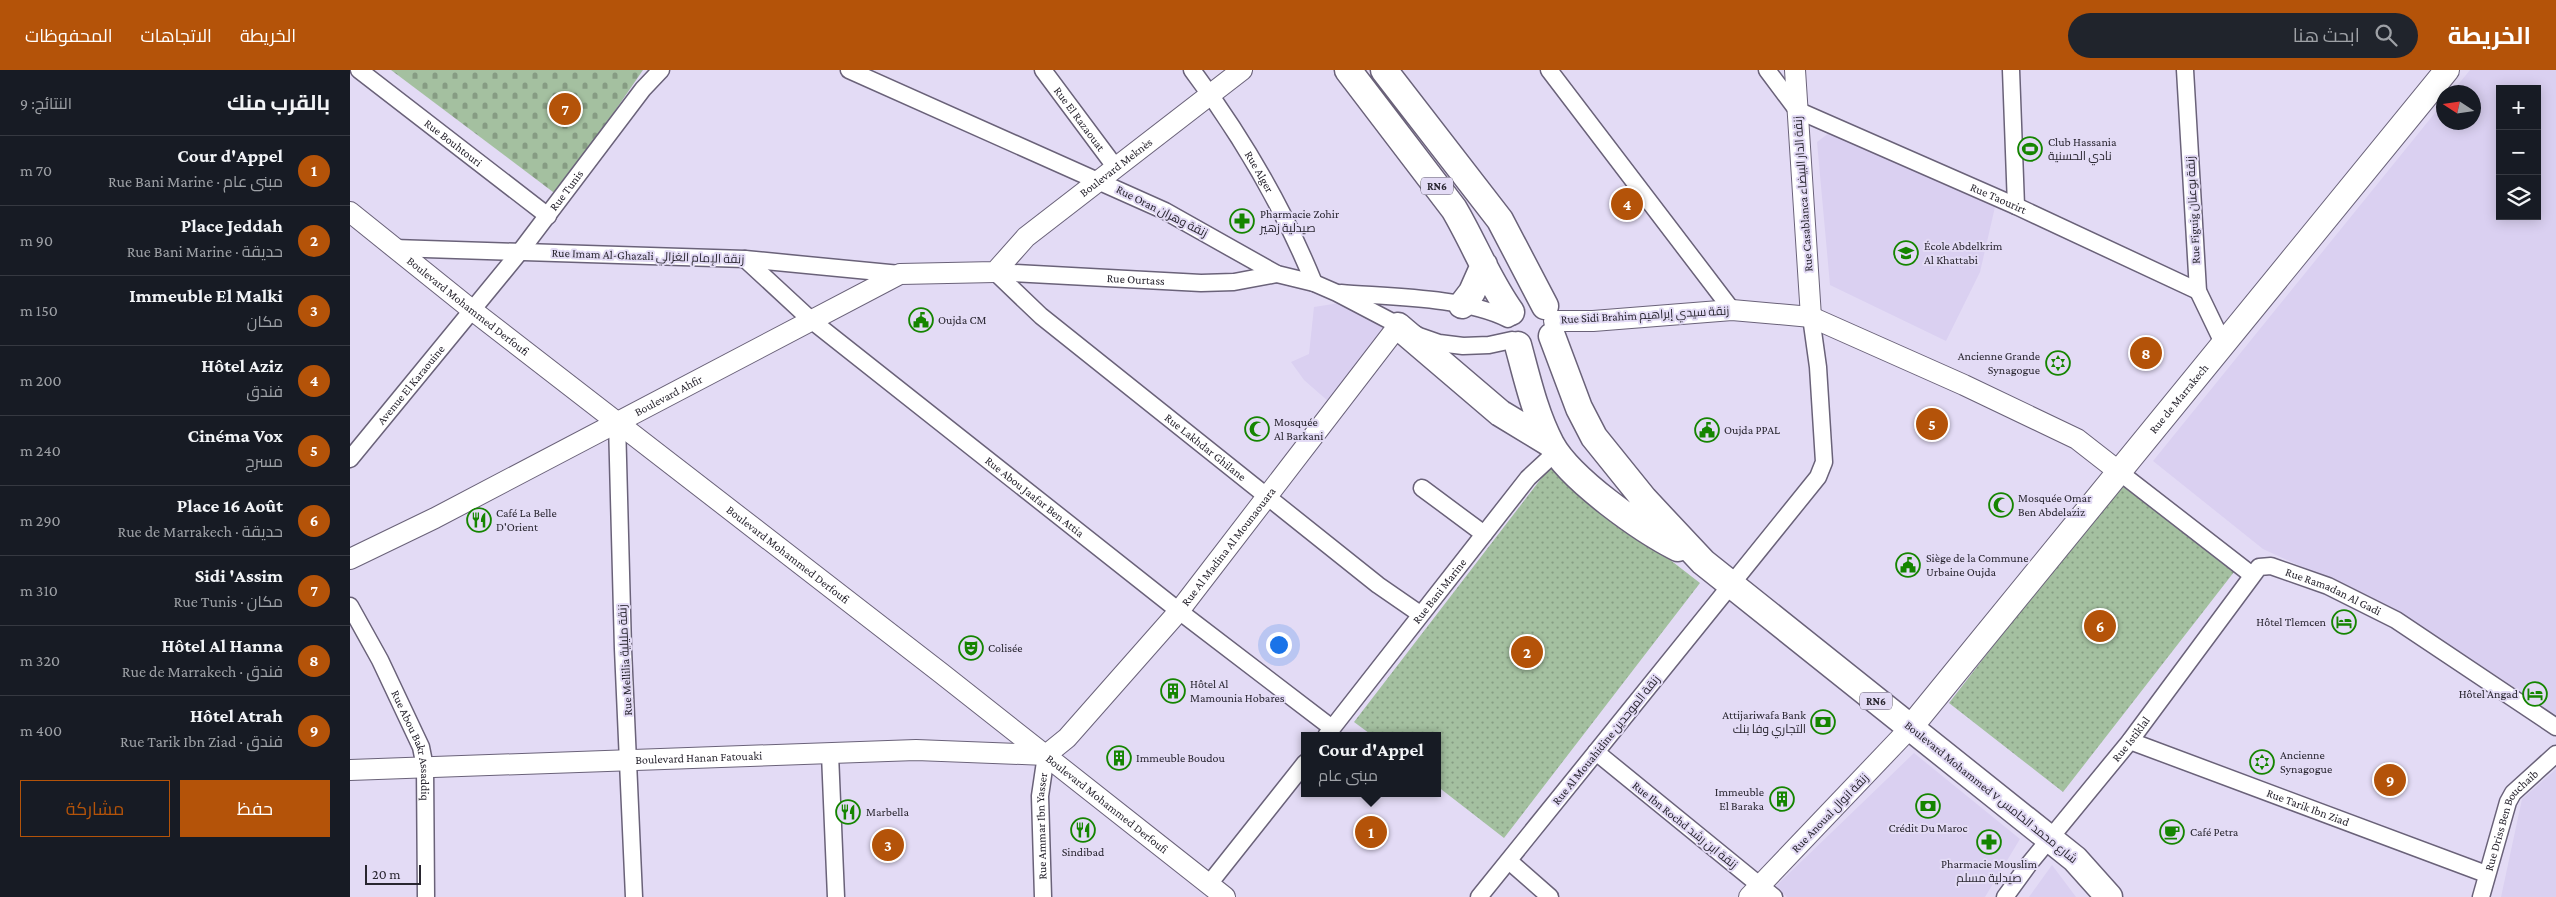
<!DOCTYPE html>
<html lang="ar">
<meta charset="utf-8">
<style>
:root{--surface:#171b24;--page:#20242c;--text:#f1f3f6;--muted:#9ea1a6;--line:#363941;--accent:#b45309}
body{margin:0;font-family:"Crimson Pro",Cairo,serif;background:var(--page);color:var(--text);direction:rtl}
.controls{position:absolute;right:15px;top:15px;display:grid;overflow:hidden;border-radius:0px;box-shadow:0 2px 12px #0003}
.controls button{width:45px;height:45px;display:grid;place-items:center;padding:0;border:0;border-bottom:1px solid var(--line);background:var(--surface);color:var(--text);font:25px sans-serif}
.compass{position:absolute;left:2086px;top:15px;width:45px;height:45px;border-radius:50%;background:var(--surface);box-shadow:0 2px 12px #0003;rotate:282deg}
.scale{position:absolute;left:15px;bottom:12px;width:56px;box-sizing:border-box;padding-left:5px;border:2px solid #292630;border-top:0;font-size:14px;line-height:18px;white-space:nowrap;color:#292630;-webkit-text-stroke:4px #e3dbf5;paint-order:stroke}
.you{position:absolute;left:928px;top:574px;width:18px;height:18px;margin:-12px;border:4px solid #fff;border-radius:50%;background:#1a73e8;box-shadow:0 0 0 8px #1a73e833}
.badge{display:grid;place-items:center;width:32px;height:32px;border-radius:50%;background:var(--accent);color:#fff;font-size:16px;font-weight:700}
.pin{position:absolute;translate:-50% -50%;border:2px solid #fff;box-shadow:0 1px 5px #0006}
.popup{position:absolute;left:951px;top:662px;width:140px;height:65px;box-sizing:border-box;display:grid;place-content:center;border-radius:0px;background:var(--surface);filter:drop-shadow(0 1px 4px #0005);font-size:16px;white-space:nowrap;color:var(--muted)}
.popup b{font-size:19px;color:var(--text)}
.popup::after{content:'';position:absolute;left:50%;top:100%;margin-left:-10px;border:10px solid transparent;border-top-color:var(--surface)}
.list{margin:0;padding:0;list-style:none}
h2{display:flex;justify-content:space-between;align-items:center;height:65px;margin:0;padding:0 20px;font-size:21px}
h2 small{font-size:16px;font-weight:400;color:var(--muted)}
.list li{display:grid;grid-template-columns:32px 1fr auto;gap:15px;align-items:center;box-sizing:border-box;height:70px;padding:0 20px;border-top:1px solid var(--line)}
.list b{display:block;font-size:19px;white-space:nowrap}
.list p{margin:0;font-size:16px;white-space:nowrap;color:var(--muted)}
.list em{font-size:16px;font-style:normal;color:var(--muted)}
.actions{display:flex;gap:10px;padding:15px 20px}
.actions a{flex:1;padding:11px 0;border:1px solid var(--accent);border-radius:0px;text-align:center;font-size:18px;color:var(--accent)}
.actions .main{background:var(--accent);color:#fff}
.icon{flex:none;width:28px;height:28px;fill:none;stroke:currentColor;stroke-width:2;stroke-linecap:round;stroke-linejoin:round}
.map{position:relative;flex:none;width:2206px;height:827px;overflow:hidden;direction:ltr}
header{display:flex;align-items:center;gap:30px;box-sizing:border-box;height:70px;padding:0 25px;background:var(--accent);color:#fff}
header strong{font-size:24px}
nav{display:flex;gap:28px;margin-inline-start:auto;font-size:18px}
.search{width:350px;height:45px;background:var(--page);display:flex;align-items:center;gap:12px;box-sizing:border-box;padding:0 18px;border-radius:28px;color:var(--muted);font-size:19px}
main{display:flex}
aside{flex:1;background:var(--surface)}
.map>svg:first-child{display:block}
.built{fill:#dad0f1;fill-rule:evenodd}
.cemetery{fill:url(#cemetery-stones)}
.park{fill:url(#park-dots)}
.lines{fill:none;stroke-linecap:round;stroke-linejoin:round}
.minor-casing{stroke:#6a6279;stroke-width:19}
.tertiary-casing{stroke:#6a6279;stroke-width:22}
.secondary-casing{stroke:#6a6279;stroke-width:26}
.primary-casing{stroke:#6a6279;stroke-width:29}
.minor{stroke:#fff;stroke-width:16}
.tertiary{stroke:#fff;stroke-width:20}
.secondary{stroke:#fff;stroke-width:24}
.primary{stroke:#fff;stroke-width:26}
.labels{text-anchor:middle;stroke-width:4;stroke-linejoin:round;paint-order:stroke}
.shield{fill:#e3dbf5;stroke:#615c6b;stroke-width:1}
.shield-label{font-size:11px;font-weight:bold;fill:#292630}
.street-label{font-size:12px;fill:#292630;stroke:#e3dbf5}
.poi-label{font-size:12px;fill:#292630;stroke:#e3dbf5;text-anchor:start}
</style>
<header>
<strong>الخريطة</strong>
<div class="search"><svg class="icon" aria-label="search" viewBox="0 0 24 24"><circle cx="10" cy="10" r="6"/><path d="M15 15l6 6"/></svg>ابحث هنا</div>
<nav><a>الخريطة</a><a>الاتجاهات</a><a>المحفوظات</a></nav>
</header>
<main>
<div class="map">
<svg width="2206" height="827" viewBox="0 0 2206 827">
<defs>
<pattern id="cemetery-stones" width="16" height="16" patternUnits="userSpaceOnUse" patternTransform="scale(1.25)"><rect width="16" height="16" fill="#a4c0a0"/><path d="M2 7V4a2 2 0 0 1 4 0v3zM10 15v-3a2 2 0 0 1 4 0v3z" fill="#869c83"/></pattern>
<pattern id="park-dots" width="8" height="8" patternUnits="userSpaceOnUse" patternTransform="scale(1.25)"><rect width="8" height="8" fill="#a4c0a0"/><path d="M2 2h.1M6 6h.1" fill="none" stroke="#869c83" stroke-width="1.8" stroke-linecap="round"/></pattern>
</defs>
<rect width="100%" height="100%" fill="#e3dbf5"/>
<path class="built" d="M2120,0H2206V645L2048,541L1913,479L1803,391L2093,33L2094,52H2124V22H2102ZM2150,19H2187V146H2150Z
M1479,63L1645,137L1630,202L1596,271L1480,215L1467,72Z
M996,232L1033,258L978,331L954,310L941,292L959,284L964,237Z
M1564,683L1670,769L1635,827H1437L1425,817Z
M2206,699V827H2151L2172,729Z
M1702,795L1726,827H1679Z"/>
<path class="cemetery" d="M41,0H293L207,125Z"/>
<path class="park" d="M1200,397L1350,513L1154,768L1087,716V666H1023L1004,652Z
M1770,412L1884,502L1713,722L1599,633Z"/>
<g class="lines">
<g class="minor-casing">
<g id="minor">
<path id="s1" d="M9,0L198,146"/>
<path d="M499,0L815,141L927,204L964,213L987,223L1069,266L1089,273L1113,276L1139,275L1162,270"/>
<path id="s2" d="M693,0L766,98"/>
<path id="s3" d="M842,0C891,65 933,137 964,213"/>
<path d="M1199,0L1382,240"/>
<path id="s4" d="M1417,0L1447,40L1666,136L1848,221"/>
<path d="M1661,0L1666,136"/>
<path d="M1835,0L1848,221L1873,273"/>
<path d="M44,178L395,189L550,204"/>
<path id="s5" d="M395,189L461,250L829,541L982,658"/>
<path id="s6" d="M645,202L691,246L1028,515L1070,544"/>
<path id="s7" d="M645,202L851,213L884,212L927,204"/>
<path d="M991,223C1039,227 1115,227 1158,249"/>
<path d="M267,352L273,579L284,827"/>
<path id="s8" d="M0,389L169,183L293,19L311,0"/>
<path d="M1768,401L1902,505"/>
<path d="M1072,418L1134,464"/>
<path id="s9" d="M0,536L30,590L71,677L75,697L76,827"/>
<path id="s10" d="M976,666L1178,408L1206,382"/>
<path id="s11" d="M1780,671L2136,804"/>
<path d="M1246,682L1424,827"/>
<path d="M480,684L486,827"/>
<path d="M1159,791L1200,827"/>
<path d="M859,814L955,693"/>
<path id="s12" d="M693,827L690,726L696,685"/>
<path d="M1129,827L1468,407L1474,392L1468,297L1461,247"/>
<path id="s13" d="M1655,827L1679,794L1780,671L1909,497L1921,496L1978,516L2046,550L2206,657"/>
<path id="s14" d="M2131,827L2158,732L2163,723L2206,684"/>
</g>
</g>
<g class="tertiary-casing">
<g id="tertiary">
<path d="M1445,0L1461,247"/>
<path id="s15" d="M0,142L122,240L591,603L875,827"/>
<path d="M1204,251H1243L1382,240L1461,247L1614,315L1727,369L1768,401"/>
<path id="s16" d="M0,489L85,448L550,204L645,202L676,167L892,0"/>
<path id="s17" d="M0,700L566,680L696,685L717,668L829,541L1048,256"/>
<path d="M1399,827L1560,658"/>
</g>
</g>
<g class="secondary-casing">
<g id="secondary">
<path id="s18" d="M1560,658L2097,0"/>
</g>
</g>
<g class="primary-casing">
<path id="primary" d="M998,0L1104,139C1124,173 1138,210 1161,242
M1034,0L1150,150L1195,236
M1112,235L1122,222L1134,195
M1048,256L1150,343L1201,374
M1202,266L1229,338L1244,367L1294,429L1353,492L1725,789L1759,827
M1168,275C1177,308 1185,344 1201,374C1220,409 1292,460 1328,478"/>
</g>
<use href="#minor" class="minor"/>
<use href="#tertiary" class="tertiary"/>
<use href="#secondary" class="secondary"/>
<use href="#primary" class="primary"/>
</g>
<defs>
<g id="stadium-ring" transform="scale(1.25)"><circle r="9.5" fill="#e3dbf5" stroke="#158500" stroke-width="1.5"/><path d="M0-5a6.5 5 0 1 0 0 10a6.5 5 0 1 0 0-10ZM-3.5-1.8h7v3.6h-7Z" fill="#158500"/></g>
<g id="pharmacy-ring" transform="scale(1.25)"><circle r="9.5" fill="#e3dbf5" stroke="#158500" stroke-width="1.5"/><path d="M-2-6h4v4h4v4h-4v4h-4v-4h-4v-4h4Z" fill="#158500"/></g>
<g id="school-ring" transform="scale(1.25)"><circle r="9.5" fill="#e3dbf5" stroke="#158500" stroke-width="1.5"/><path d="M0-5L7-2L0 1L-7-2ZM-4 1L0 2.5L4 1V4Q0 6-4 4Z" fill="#158500"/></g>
<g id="civic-ring" transform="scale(1.25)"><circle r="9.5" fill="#e3dbf5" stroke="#158500" stroke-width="1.5"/><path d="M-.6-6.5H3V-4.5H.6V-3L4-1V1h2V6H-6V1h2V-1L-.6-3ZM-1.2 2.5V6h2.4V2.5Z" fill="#158500"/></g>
<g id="synagogue-ring" transform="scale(1.25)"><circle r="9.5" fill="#e3dbf5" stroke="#158500" stroke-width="1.5"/><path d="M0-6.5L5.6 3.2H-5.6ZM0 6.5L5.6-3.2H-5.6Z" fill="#158500"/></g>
<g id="mosque-ring" transform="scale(1.25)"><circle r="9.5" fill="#e3dbf5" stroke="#158500" stroke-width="1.5"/><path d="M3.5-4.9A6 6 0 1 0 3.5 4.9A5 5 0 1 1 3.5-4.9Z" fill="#158500"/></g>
<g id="restaurant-ring" transform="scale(1.25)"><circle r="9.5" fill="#e3dbf5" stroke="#158500" stroke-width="1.5"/><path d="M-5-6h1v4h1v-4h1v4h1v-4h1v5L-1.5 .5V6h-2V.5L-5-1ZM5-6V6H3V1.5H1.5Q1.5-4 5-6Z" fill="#158500"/></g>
<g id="hotel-ring" transform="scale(1.25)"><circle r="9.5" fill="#e3dbf5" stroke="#158500" stroke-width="1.5"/><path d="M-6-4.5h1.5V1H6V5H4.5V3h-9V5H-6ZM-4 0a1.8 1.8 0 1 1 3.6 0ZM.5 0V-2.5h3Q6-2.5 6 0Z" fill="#158500"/></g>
<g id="theatre-ring" transform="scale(1.25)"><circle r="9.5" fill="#e3dbf5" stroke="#158500" stroke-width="1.5"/><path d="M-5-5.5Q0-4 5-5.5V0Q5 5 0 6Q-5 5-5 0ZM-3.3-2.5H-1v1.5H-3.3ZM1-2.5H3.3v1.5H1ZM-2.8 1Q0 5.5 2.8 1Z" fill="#158500"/></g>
<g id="building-ring" transform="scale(1.25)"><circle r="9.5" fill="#e3dbf5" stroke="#158500" stroke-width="1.5"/><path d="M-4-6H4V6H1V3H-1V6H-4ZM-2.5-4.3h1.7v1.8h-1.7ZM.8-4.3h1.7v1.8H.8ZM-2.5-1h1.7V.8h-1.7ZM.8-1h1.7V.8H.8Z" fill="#158500"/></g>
<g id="bank-ring" transform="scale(1.25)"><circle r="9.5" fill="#e3dbf5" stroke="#158500" stroke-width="1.5"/><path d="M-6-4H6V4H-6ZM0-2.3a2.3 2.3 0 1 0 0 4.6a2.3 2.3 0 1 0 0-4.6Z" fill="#158500"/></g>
<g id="cafe-ring" transform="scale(1.25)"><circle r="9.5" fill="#e3dbf5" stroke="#158500" stroke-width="1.5"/><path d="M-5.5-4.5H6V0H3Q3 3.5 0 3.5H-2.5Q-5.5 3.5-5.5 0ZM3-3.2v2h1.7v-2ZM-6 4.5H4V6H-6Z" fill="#158500"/></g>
</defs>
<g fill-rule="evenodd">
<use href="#stadium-ring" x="1680" y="79"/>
<use href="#pharmacy-ring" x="892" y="151"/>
<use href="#school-ring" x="1556" y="183"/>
<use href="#civic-ring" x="571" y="250"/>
<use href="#synagogue-ring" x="1708" y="293"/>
<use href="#mosque-ring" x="907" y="359"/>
<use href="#civic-ring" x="1357" y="360"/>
<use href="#mosque-ring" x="1651" y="435"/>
<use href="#restaurant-ring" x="129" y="450"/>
<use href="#civic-ring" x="1558" y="495"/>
<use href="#hotel-ring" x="1994" y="552"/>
<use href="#theatre-ring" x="621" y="578"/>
<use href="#building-ring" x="823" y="621"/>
<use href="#hotel-ring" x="2185" y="624"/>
<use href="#bank-ring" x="1473" y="652"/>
<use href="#building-ring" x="769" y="688"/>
<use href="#synagogue-ring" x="1912" y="692"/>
<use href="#building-ring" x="1432" y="729"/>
<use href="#bank-ring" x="1578" y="736"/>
<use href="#restaurant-ring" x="498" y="742"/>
<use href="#restaurant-ring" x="733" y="760"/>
<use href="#cafe-ring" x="1822" y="762"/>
<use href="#pharmacy-ring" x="1639" y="772"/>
</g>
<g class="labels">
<g class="shield">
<rect x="1071" y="107.5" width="32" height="17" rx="4"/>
<rect x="1510" y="622.5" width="32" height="17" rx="4"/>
</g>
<g class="shield-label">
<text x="1087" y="120">RN6</text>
<text x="1526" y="635">RN6</text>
</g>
<g class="street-label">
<text dy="4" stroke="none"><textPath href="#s2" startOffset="61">Rue El Razaouat</textPath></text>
<text dy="4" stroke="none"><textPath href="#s1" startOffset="119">Rue Bouhtouri</textPath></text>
<text dy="4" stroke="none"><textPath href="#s16" startOffset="875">Boulevard Meknès</textPath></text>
<text dy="4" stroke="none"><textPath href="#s3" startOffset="122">Rue Alger</textPath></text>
<text dy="4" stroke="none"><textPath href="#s8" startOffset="345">Rue Tunis</textPath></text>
<text transform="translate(1453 124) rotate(-94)" y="4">Rue Casablanca زنقة الدار البيضاء</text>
<text dy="4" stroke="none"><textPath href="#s4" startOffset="270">Rue Taourirt</textPath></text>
<text transform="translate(1843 140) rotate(-93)" y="4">Rue Figuig زنقة بوعنان</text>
<text transform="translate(812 141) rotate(27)" y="4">Rue Oran زنقة وهران</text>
<text transform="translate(298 186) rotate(2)" y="4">Rue Imam Al-Ghazali زنقة الإمام الغزالي</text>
<text dy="4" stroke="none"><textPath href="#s7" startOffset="141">Rue Ourtass</textPath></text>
<text dy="4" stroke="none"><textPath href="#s15" startOffset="151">Boulevard Mohammed Derfoufi</textPath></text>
<text transform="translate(1295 245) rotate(-3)" y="4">Rue Sidi Brahim زنقة سيدي إبراهيم</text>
<text dy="4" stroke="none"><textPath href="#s8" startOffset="96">Avenue El Karaouine</textPath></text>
<text dy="4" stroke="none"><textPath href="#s16" startOffset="358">Boulevard Ahfir</textPath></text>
<text dy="4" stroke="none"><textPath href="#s18" startOffset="425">Rue de Marrakech</textPath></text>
<text dy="4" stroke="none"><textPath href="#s6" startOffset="274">Rue Lakhdar Ghilane</textPath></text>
<text dy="4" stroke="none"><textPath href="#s5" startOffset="375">Rue Abou Jaafar Ben Attia</textPath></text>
<text dy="4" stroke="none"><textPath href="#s17" startOffset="974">Rue Al Madina Al Mounaouara</textPath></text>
<text dy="4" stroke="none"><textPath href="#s15" startOffset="556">Boulevard Mohammed Derfoufi</textPath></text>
<text dy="4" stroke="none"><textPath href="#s10" startOffset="184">Rue Bani Marine</textPath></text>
<text dy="4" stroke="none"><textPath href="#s13" startOffset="496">Rue Ramadan Al Gadi</textPath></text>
<text transform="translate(275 590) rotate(-93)" y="4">Rue Mellilia زنقة مليلية</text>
<text dy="4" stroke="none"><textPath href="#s13" startOffset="202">Rue Istiklal</textPath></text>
<text transform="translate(1256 670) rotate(-51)" y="4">Rue Al Mouahidine زنقة الموحدين</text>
<text dy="4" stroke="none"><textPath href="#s9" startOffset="154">Rue Abou Bakr Assaddiq</textPath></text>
<text dy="4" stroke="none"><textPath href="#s17" startOffset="349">Boulevard Hanan Fatouaki</textPath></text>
<text transform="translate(1641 722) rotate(39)" y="4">Boulevard Mohammed V شارع محمد الخامس</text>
<text dy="4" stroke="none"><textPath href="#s15" startOffset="961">Boulevard Mohammed Derfoufi</textPath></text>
<text dy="4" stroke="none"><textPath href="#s11" startOffset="190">Rue Tarik Ibn Ziad</textPath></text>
<text transform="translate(1480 743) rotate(-46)" y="4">Rue Anoual زنقة انوال</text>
<text dy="4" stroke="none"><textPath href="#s14" startOffset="84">Rue Driss Ben Bouchaib</textPath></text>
<text transform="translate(1335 755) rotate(39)" y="4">Rue Ibn Rochd زنقة ابن رشد</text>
<text dy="4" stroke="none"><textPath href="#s12" startOffset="71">Rue Ammar Ibn Yasser</textPath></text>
</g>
<g class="poi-label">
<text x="1698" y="76">Club Hassania<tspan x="1698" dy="14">نادي الحسنية</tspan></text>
<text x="910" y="148">Pharmacie Zohir<tspan x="910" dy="14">صيدلية زهير</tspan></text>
<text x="1574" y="180">École Abdelkrim<tspan x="1574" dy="14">Al Khattabi</tspan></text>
<text x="588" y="254">Oujda CM</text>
<text x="1690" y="290" text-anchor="end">Ancienne Grande<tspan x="1690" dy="14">Synagogue</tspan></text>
<text x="924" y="356">Mosquée<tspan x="924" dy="14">Al Barkani</tspan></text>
<text x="1374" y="364">Oujda PPAL</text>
<text x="1668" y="432">Mosquée Omar<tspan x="1668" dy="14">Ben Abdelaziz</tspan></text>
<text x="146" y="447">Café La Belle<tspan x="146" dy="14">D'Orient</tspan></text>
<text x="1576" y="492">Siège de la Commune<tspan x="1576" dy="14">Urbaine Oujda</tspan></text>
<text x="1976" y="556" text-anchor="end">Hôtel Tlemcen</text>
<text x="638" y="582">Colisée</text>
<text x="840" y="618">Hôtel Al<tspan x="840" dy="14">Mamounia Hobares</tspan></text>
<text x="2168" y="628" text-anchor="end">Hôtel Angad</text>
<text x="1456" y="649" text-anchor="end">Attijariwafa Bank<tspan x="1456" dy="14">التجاري وفا بنك</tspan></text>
<text x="1930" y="689">Ancienne<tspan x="1930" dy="14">Synagogue</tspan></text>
<text x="786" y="692">Immeuble Boudou</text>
<text x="1414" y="726" text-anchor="end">Immeuble<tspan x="1414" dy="14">El Baraka</tspan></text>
<text x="516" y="746">Marbella</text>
<text x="1578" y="762" text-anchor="middle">Crédit Du Maroc</text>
<text x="1840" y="766">Café Petra</text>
<text x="733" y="786" text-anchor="middle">Sindibad</text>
<text x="1639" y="798" text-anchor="middle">Pharmacie Mouslim<tspan x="1639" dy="14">صيدلية مسلم</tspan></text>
</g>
</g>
</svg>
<div class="controls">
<button>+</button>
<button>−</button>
<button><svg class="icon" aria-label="layers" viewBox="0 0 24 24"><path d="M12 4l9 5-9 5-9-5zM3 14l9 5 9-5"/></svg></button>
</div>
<svg class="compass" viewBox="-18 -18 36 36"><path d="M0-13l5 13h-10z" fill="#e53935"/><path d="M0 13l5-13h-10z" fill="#9ea1a6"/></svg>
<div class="scale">20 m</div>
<div class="you"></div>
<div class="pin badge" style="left:1021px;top:762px">1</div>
<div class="popup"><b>Cour d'Appel</b>مبنى عام</div>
<div class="pin badge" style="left:1177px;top:582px">2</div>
<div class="pin badge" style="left:538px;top:775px">3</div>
<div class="pin badge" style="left:1277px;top:134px">4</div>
<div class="pin badge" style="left:1582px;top:354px">5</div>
<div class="pin badge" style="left:1750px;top:556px">6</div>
<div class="pin badge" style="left:215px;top:39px">7</div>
<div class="pin badge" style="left:1796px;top:283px">8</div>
<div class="pin badge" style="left:2040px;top:710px">9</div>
</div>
<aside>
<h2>بالقرب منك<small>النتائج: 9</small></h2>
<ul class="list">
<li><span class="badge">1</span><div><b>Cour d'Appel</b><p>مبنى عام · Rue Bani Marine</p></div><em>70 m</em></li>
<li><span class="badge">2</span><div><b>Place Jeddah</b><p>حديقة · Rue Bani Marine</p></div><em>90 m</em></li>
<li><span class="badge">3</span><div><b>Immeuble El Malki</b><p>مكان</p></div><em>150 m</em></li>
<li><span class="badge">4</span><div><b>Hôtel Aziz</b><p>فندق</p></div><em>200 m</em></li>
<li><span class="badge">5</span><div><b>Cinéma Vox</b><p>مسرح</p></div><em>240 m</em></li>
<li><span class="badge">6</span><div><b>Place 16 Août</b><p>حديقة · Rue de Marrakech</p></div><em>290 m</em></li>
<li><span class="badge">7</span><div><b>Sidi 'Assim</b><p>مكان · Rue Tunis</p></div><em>310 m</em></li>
<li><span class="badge">8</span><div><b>Hôtel Al Hanna</b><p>فندق · Rue de Marrakech</p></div><em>320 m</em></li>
<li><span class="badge">9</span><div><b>Hôtel Atrah</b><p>فندق · Rue Tarik Ibn Ziad</p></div><em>400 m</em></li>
</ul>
<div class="actions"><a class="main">حفظ</a><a>مشاركة</a></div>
</aside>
</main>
